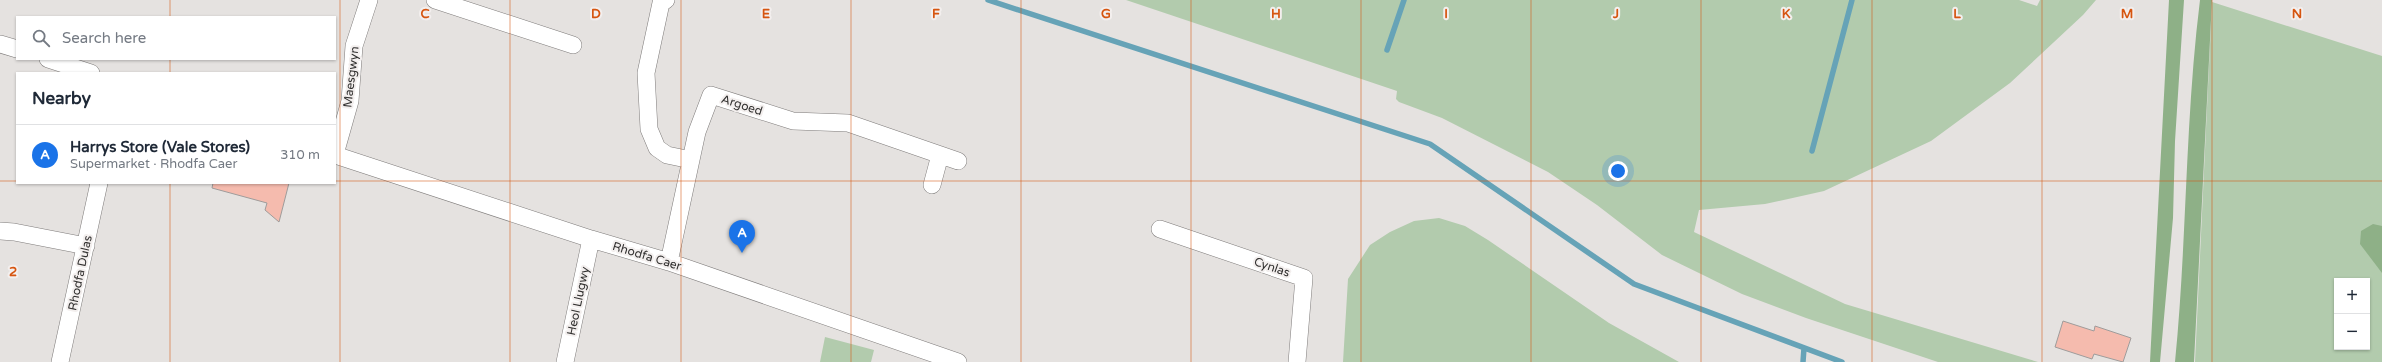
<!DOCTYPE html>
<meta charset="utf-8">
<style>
:root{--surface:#fff;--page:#f2f2f3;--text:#1f2937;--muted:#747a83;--line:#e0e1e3;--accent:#1a73e8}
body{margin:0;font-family:"Varela Round",sans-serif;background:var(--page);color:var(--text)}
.controls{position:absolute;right:12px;bottom:12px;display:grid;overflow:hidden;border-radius:0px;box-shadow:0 1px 3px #0004}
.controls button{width:36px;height:36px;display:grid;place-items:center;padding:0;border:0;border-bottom:1px solid var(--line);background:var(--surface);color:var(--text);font:20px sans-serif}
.you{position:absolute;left:1618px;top:171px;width:14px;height:14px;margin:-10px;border:3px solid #fff;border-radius:50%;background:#1a73e8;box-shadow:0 0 0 6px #1a73e833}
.badge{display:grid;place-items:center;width:26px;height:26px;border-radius:50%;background:var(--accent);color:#fff;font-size:13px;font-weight:700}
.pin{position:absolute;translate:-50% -33px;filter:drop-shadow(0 1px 2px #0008)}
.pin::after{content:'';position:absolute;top:21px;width:14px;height:12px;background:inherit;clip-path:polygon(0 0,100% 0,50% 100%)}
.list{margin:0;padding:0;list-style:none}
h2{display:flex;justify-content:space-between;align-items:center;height:52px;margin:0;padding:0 16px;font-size:17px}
h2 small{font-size:13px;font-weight:400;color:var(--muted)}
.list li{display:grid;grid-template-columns:26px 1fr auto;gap:12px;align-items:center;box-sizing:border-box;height:60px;padding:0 16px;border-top:1px solid var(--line)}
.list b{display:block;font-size:15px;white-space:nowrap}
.list p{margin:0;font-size:13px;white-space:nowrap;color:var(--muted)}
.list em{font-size:13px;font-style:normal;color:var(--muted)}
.icon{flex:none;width:22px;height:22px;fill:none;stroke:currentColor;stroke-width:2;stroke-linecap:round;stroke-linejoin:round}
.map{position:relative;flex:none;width:2382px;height:362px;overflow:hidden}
.search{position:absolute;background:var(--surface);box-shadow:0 1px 3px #0004;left:16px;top:16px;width:320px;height:44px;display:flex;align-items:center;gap:10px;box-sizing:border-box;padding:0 14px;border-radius:0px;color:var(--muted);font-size:15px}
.panel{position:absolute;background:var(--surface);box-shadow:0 1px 3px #0004;left:16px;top:72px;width:320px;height:112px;border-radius:0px}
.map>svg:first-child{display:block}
.green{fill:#b2cbad;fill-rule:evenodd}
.forest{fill:#8eb087}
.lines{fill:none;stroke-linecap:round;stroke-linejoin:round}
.stream{stroke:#66a3b7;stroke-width:5.5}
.building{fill:#f5bbae;stroke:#9f9c9b}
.street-casing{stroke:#7f7c7b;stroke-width:18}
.street{stroke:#fff;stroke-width:17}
.grid{fill:none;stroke:#d65510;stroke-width:1;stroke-opacity:0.55}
.labels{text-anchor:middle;stroke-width:4;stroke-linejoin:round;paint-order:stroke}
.street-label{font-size:12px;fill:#323130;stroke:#f3efee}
.grid-label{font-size:13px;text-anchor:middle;font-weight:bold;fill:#d65510;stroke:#f3efee;stroke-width:4;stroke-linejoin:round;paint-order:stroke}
</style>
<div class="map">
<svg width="2382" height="362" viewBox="0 0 2382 362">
<rect width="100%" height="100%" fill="#e5e2e0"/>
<path class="green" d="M1126,0H2019L2037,6L2040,0H2096L2083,15L2010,83L1931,141L1824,191L1765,204L1699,210L1694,232L1845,304L2038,362H1938L1806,318L1742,294L1662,255L1597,205L1548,172L1442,118L1399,102L1396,99L1397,91Z
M2212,2L2382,56V362H2195ZM2337,281H2367V347H2337Z
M1439,218L1465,226L1488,240L1609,323L1679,362H1343L1348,279L1370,245L1390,232L1414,221Z
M825,337L874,350L871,362H820Z"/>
<path class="forest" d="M2169,0H2184L2175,141L2173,218L2160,362H2150Z
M2200,0H2212L2194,362H2175C2187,242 2185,120 2200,0Z
M2373,224L2382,226V273L2360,244L2361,231Z"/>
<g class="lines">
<path class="stream" d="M988,0L1430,144L1634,284L1842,362
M1387,50L1404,0
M1812,151L1852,0
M1803,362L1804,348"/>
</g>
<path class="building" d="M213,183H289L279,222L265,210L267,203L212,188Z
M2063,321L2094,331L2095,326L2131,338L2123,362L2094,354L2092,359L2055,347Z"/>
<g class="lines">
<g class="street-casing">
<path id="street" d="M435,0L573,45
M666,0L661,3L646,73L649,129L657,148L667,155L691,160
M0,44L17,49
M48,59L91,73
M335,154L350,101L354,46L369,0
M335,155L591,239L669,262L958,362
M932,185L940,155
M1160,229L1304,278L1297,362
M0,231L14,232L86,246
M669,262L697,132L711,95L793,121L848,123L958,161
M60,362L99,183
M565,362L591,239"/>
</g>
<use href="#street" class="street"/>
</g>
<path class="grid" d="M170,0V17M340,0V362M510,0V362M681,0V362M851,0V362M1021,0V362M1191,0V362M1361,0V362M1531,0V362M1701,0V362M1872,0V362M2042,0V362M2212,0V362M170,59V73M0,181H17M335,181H2382M170,183V362"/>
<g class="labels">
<g class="street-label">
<text transform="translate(351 77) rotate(-83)" y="4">Maesgwyn</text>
<text transform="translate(742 105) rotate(18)" y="4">Argoed</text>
<text transform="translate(647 256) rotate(17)" y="4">Rhodfa Caer</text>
<text transform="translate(1272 267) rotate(19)" y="4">Cynlas</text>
<text transform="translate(80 273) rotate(-78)" y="4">Rhodfa Dulas</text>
<text transform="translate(578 301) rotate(-78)" y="4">Heol Llugwy</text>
</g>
</g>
<g class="grid-label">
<text x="425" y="18">C</text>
<text x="596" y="18">D</text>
<text x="766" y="18">E</text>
<text x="936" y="18">F</text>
<text x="1106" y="18">G</text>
<text x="1276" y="18">H</text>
<text x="1446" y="18">I</text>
<text x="1616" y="18">J</text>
<text x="1786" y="18">K</text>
<text x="1957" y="18">L</text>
<text x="2127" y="18">M</text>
<text x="2297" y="18">N</text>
<text x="13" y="276">2</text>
</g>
</svg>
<div class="controls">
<button>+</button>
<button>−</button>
</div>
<div class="you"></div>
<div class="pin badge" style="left:742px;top:253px">A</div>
<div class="search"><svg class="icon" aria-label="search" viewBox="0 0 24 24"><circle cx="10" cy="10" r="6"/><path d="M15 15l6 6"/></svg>Search here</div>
<section class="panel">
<h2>Nearby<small></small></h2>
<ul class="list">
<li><span class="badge">A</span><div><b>Harrys Store (Vale Stores)</b><p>Supermarket · Rhodfa Caer</p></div><em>310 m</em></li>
</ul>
</section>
</div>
